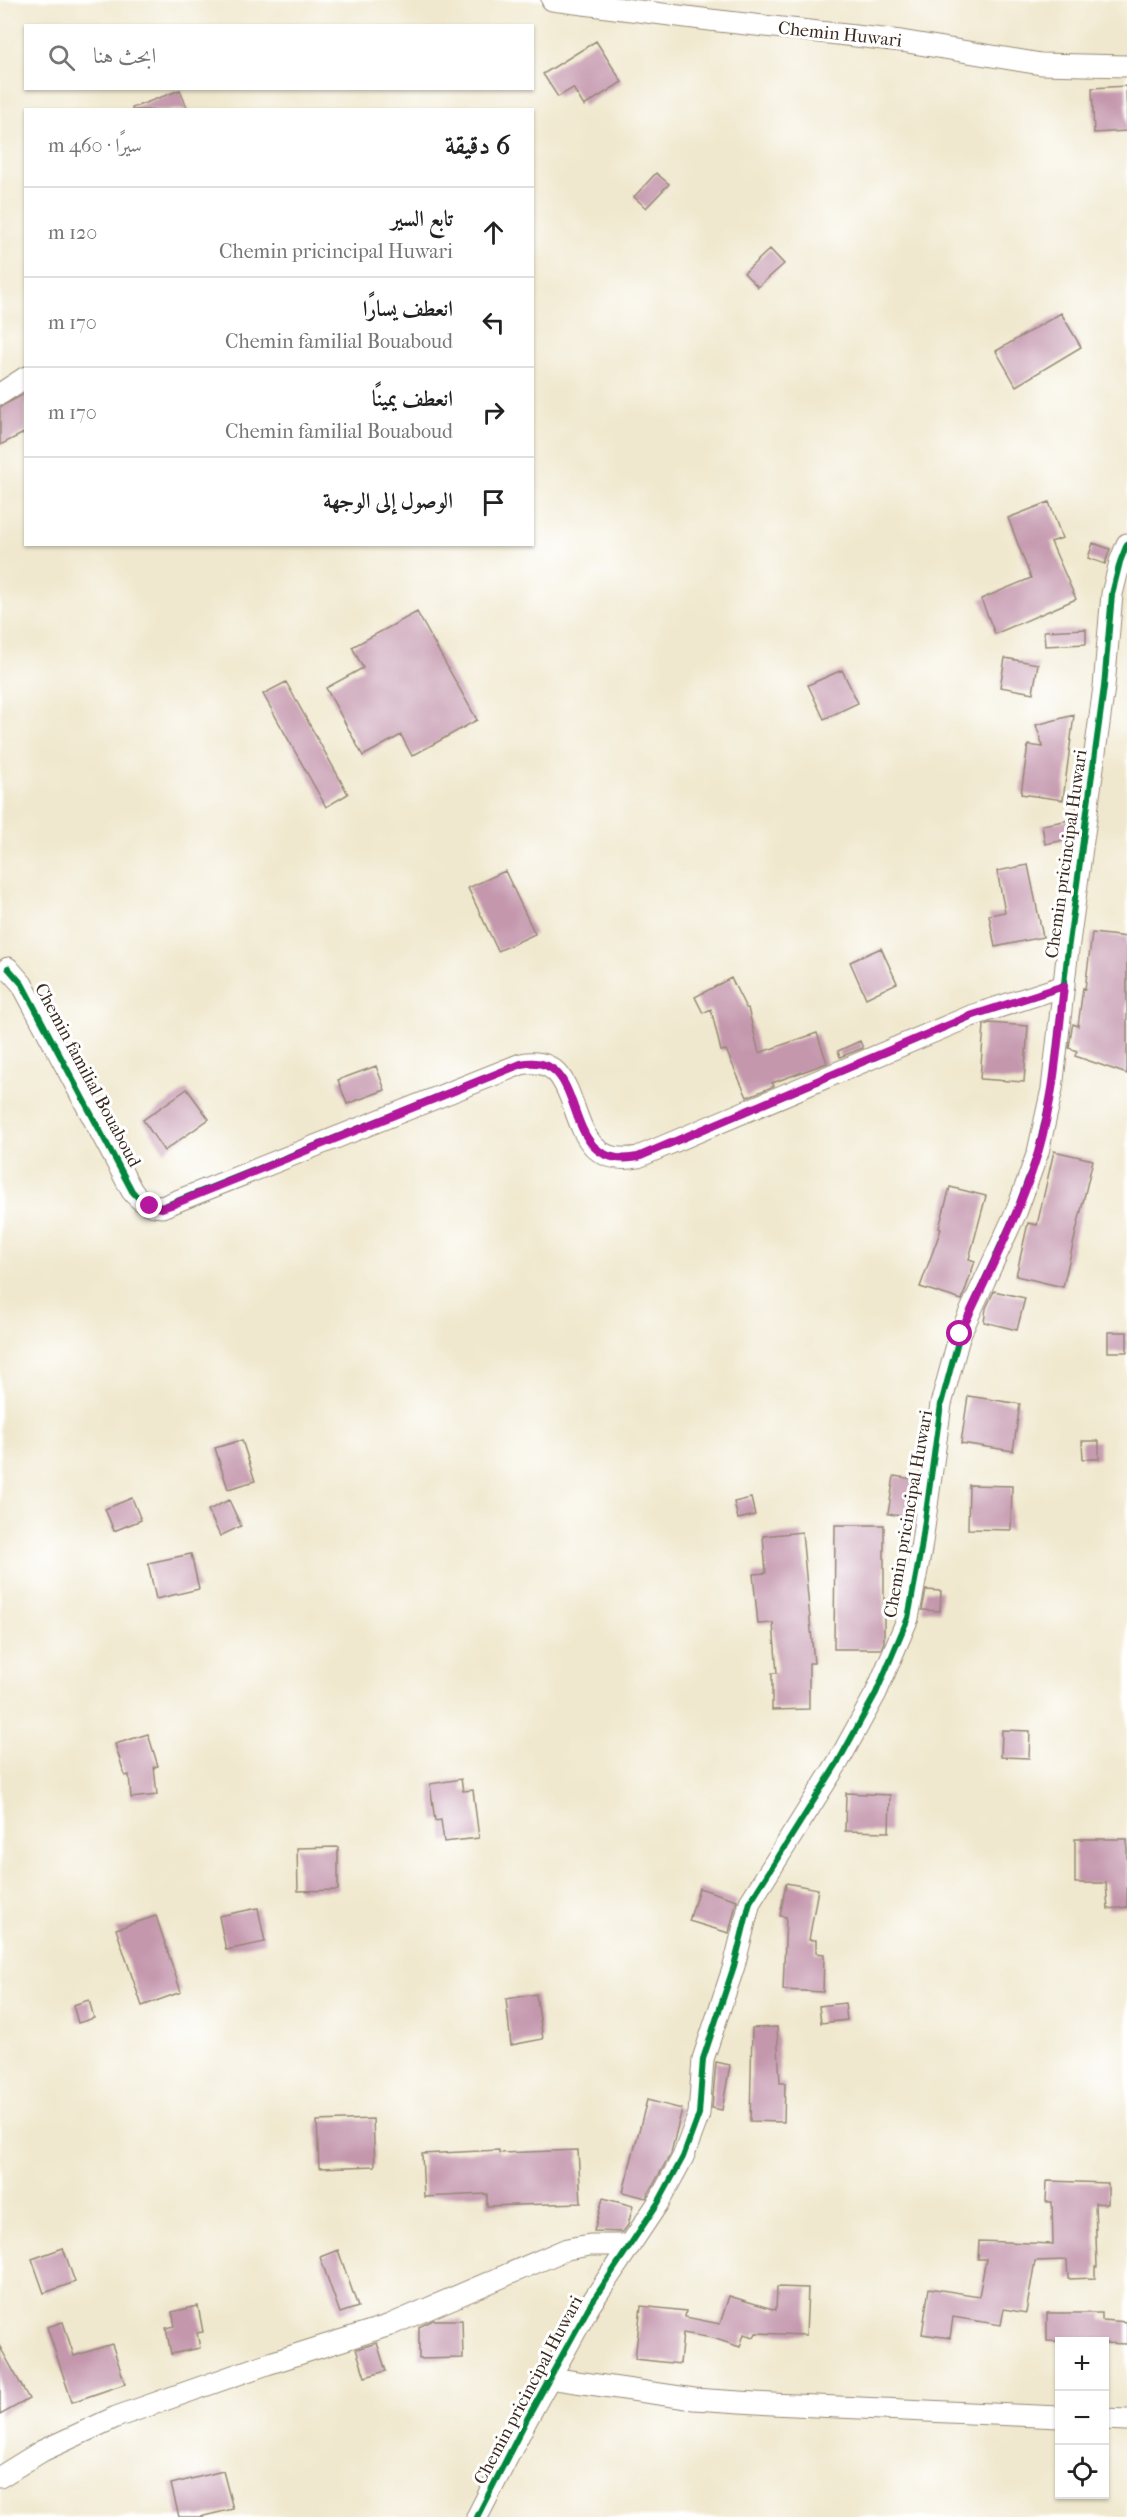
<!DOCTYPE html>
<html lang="ar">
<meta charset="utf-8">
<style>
:root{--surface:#fff;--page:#f6f6f6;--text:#222;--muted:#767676;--line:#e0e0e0}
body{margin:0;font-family:"IM FELL French Canon",Amiri,serif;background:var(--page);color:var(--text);direction:rtl}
.controls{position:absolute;right:18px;bottom:18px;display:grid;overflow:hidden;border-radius:0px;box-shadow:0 2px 4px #0004}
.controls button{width:54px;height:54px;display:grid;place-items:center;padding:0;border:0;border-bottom:2px solid var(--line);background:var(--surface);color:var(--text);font:30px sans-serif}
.stop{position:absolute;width:18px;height:18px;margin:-14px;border:4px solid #b5179e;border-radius:50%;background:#fff}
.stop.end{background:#b5179e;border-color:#fff;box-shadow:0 2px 6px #0008}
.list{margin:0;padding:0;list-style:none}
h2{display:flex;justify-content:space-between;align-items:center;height:78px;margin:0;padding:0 24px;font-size:26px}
h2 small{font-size:20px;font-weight:400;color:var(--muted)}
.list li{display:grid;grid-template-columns:39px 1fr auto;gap:18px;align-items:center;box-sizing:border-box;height:90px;padding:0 24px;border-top:2px solid var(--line)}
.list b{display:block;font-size:22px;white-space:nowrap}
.list p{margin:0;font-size:20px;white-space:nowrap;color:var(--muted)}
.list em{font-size:20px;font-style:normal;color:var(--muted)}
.icon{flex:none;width:33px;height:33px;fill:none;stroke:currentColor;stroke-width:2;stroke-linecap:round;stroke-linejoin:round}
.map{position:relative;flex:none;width:1127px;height:2517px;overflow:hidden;direction:ltr}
.search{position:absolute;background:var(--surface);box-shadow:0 2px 4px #0004;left:24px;top:24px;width:510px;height:66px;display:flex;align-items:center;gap:15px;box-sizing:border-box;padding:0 21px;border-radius:0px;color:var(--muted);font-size:22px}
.panel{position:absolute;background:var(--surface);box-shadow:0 2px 4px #0004;left:24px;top:108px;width:510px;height:438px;border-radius:0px;direction:rtl}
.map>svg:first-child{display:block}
.building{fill:#c497ad}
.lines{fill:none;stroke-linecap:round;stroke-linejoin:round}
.street-casing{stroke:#968976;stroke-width:23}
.street{stroke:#fff;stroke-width:21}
.cycleway-casing{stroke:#fff;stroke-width:10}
.cycleway{stroke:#00873e;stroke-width:6}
.route{stroke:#b5179e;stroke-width:8}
.labels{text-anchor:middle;stroke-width:6;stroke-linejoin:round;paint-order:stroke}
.street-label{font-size:18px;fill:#3b2a1e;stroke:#fff}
</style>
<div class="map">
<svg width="1127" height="2517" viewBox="0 0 1127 2517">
<rect width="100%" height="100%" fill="#fff"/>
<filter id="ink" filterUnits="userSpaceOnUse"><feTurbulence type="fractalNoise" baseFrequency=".0167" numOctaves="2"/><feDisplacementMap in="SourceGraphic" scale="12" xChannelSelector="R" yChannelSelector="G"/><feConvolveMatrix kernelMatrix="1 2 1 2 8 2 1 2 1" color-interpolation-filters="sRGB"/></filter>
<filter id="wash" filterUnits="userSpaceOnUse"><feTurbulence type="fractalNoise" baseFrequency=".008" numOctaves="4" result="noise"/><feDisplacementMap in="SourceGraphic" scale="24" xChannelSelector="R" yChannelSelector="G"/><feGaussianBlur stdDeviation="1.35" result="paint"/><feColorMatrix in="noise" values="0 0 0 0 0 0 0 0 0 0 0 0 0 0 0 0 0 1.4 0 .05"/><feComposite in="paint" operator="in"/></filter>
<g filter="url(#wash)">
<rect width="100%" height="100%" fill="#f0e8ce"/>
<g id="blocks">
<path class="building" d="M596,41L622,82L584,106L573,88L558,97L543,74Z
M1126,86L1127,131L1094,133L1092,88Z
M180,90L188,110H132V108Z
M656,173L669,184L646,208L634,197Z
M770,249L784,264L758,287L744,273Z
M1061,313L1081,347L1016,386L996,351Z
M26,393V432L0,445V407Z
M1049,502L1062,538L1051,542L1076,599L995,634L981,599L1031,578L1008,518Z
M1093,543L1110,549L1105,564L1088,558Z
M417,612L477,720L412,756L401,735L363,756L326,688L363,668L352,647Z
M1086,629V644L1045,646L1044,631Z
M1005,658L1038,664L1033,693L1000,687Z
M842,670L858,703L824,719L808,685Z
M286,682L348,794L326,807L263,694Z
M1074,715L1063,800L1021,794L1028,745L1043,747L1036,725Z
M1070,820V839L1045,844L1042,825Z
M1028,865L1043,937L995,947L989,915L1005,912L997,871Z
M505,871L535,934L498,951L468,888Z
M1092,933L1127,937V1074L1075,1056L1077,1051L1069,1048L1072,1028L1073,1024L1078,1026L1083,988L1085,989Z
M881,948L897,983L866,998L850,962Z
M731,978L746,1008H748L759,1053L817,1033L827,1063L772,1083L774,1086L747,1097L726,1050L721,1051L711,1009L703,1013L695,997Z
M990,1023L1028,1026L1024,1082L980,1079L984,1025Z
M860,1041L863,1048L840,1057L838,1051Z
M376,1066L385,1090L347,1104L338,1080Z
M187,1089L209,1119L164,1151L143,1120Z
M1054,1151L1093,1160L1063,1287L1016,1276L1028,1223L1037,1225Z
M950,1187L986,1196L969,1259L975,1261L962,1300L920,1287L941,1229L939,1228Z
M994,1291L1025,1298L1017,1330L984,1322L986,1308Z
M1108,1332H1127V1352H1108Z
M968,1396L1020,1404L1013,1451L961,1443Z
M242,1440L255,1481L228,1489L215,1448Z
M1082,1441H1099V1459H1083Z
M894,1476L913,1479L907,1517L888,1514Z
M969,1485L1012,1486L1011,1530L968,1529Z
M132,1498L141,1520L114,1531L105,1509Z
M751,1498L755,1515L738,1519L734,1502Z
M229,1500L241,1526L220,1536L208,1510Z
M835,1525H884V1642L881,1649H834Z
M802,1532L814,1663H809V1709L772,1710V1673H777L773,1623L758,1624L753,1574L766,1573L763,1536Z
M191,1554L199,1589L156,1599L148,1563Z
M926,1590L941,1591L940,1611L922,1610Z
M1002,1730L1030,1731L1029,1758L1001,1757Z
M148,1734L158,1766L154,1767L157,1795L131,1798L129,1775L125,1776L115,1744Z
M461,1779L463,1791L473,1790L479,1838L444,1842L441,1820L435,1821L430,1784Z
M846,1793L890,1795L889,1832L845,1831Z
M1075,1839H1127V1907L1108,1909L1106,1883H1075Z
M338,1847V1890L298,1891L297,1848Z
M786,1883L818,1889L809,1940H816V1953L824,1954L823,1992L783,1990L786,1917L780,1916Z
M699,1888L737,1900L729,1933L689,1921Z
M258,1908L265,1942L226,1950L219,1916Z
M156,1916L181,1992L142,2006L116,1929Z
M536,1994L543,2039L511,2045L506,1999Z
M89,2000L94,2018L78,2023L73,2005Z
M845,2003L847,2020L821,2023L819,2006Z
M777,2027L780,2083H785L784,2122L750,2121L752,2028Z
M716,2062L730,2065L722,2110L712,2108Z
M647,2100L682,2109L671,2153L646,2198L623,2192Z
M373,2119L375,2166L319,2168L317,2121Z
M499,2150V2153L578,2150L581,2203L487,2206V2194L424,2197L422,2154Z
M1047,2181L1108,2183V2204L1095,2203L1097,2267H1095V2278L1068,2279L1067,2260L1035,2261L1026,2313L1004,2309L1001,2325L953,2317L950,2338L922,2334L929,2288L979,2296L986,2259H978L979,2241L1053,2244L1052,2202H1046Z
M603,2198L633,2206L628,2225L623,2232L594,2231Z
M63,2248L75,2282L44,2293L32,2259Z
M338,2250L358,2307L340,2313L320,2257Z
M777,2287L808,2288L806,2335L756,2333L754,2337L744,2334L740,2347L713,2338L683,2333L680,2364L635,2359L641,2306L686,2311L685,2317L720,2324L729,2296L776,2310Z
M198,2306L203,2332L197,2333L200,2348L171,2354L166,2328L175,2326L172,2312Z
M1047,2313H1102V2320L1127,2322V2344L1047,2341Z
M433,2320H462L463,2358L419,2359V2327Z
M63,2322L74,2356L112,2344L125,2384L72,2402L47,2327Z
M377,2343L386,2371L365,2377L356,2349Z
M0,2347L29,2399L0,2415Z
M223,2471L233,2509L200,2517H179L171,2484Z"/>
</g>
</g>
<g filter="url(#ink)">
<use href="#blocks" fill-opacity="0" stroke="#968976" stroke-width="1.5"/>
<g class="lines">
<g class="street-casing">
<path id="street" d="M552,0L710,20L901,41L1041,64L1127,66
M0,394L26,377
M8,968L22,984L132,1191C141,1202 148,1206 162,1207L521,1064C594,1049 554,1173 638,1157L971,1016L1064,986
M549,2378L694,2399L772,2404L1060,2417
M1104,2419L1127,2420
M0,2477L42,2451L116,2417L267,2364L390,2325L567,2249L590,2245H630
M477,2517L527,2419L590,2305L658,2203L683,2157L699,2114L703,2059L734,1966L750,1902L838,1762L876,1693L908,1618L921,1549L941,1404L960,1334L1017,1210L1038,1152L1052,1089L1067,957L1104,687L1112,594L1120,562L1127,544"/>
</g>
<use href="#street" class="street"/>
<g class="cycleway-casing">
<path id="cycleway" d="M8,968L22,984L132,1191C141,1202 148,1206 162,1207L521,1064C594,1049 554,1173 638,1157L971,1016L1064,986
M477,2517L527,2419L590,2305L658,2203L683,2157L699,2114L703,2059L734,1966L750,1902L838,1762L876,1693L908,1618L921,1549L941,1404L960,1334L1017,1210L1038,1152L1052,1089L1067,957L1104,687L1112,594L1120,562L1127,544"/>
</g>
<use href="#cycleway" class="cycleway"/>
</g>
</g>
<g class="lines" filter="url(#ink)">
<path class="route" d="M150,1206L162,1208L174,1204L521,1064C594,1049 554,1173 638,1157L970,1016L1064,986C1058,1042 1054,1099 1038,1153C1019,1216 988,1274 960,1334"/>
</g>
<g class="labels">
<g class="street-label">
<text transform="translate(840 34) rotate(6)" y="6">Chemin Huwari</text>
<text transform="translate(1066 854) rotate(-82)" y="6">Chemin pricincipal Huwari</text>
<text transform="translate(88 1075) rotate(62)" y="6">Chemin familial Bouaboud</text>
<text transform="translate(908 1514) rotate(-80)" y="6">Chemin pricincipal Huwari</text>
<text transform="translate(528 2390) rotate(-62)" y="6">Chemin pricincipal Huwari</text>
</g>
</g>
</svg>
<div class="controls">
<button>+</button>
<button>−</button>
<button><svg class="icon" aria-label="locate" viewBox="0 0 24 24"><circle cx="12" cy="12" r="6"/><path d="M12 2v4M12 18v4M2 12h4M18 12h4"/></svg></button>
</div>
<div class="stop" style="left:960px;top:1334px"></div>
<div class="stop end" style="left:150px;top:1206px"></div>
<div class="search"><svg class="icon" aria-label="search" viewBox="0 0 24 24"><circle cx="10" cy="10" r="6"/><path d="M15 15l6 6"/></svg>ابحث هنا</div>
<section class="panel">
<h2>6 دقيقة<small>سيرًا · 460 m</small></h2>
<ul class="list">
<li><svg class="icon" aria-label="ahead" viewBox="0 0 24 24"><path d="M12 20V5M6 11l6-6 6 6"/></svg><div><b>تابع السير</b><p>Chemin pricincipal Huwari</p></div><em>120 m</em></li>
<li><svg class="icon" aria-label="left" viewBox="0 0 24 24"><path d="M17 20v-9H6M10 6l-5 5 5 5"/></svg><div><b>انعطف يسارًا</b><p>Chemin familial Bouaboud</p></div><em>170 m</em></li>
<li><svg class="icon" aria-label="right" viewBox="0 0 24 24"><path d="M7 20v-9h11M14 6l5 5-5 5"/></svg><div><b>انعطف يمينًا</b><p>Chemin familial Bouaboud</p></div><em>170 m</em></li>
<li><svg class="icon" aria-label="arrive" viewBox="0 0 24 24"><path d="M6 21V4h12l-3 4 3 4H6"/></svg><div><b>الوصول إلى الوجهة</b></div></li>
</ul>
</section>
</div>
